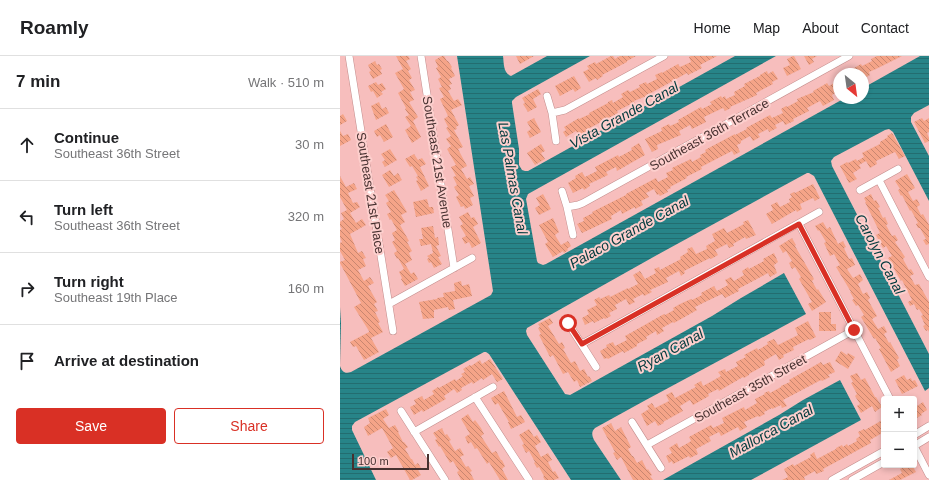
<!DOCTYPE html>
<meta charset="utf-8">
<style>
:root{--surface:#fff;--page:#f2f2f2;--text:#202124;--muted:#757577;--line:#e0e0e0;--accent:#d93025}
body{margin:0;font-family:Helvetica,sans-serif;background:var(--page);color:var(--text)}
.controls{position:absolute;right:12px;bottom:12px;display:grid;overflow:hidden;border-radius:4px;box-shadow:0 2px 6px #0003}
.controls button{width:36px;height:36px;display:grid;place-items:center;padding:0;border:0;border-bottom:1px solid var(--line);background:var(--surface);color:var(--text);font:20px sans-serif}
.compass{position:absolute;left:493px;top:12px;width:36px;height:36px;border-radius:50%;background:var(--surface);box-shadow:0 2px 6px #0003;rotate:151deg}
.scale{position:absolute;left:12px;bottom:10px;width:77px;box-sizing:border-box;padding-left:4px;border:2px solid #473130;border-top:0;font-size:11px;line-height:14px;white-space:nowrap;color:#473130;-webkit-text-stroke:3px #fdcfcd;paint-order:stroke}
.stop{position:absolute;width:12px;height:12px;margin:-9px;border:3px solid #d93025;border-radius:50%;background:#fff}
.stop.end{background:#d93025;border-color:#fff;box-shadow:0 1px 4px #0008}
.list{margin:0;padding:0;list-style:none}
h2{display:flex;justify-content:space-between;align-items:center;height:52px;margin:0;padding:0 16px;font-size:17px}
h2 small{font-size:13px;font-weight:400;color:var(--muted)}
.list li{display:grid;grid-template-columns:26px 1fr auto;gap:12px;align-items:center;box-sizing:border-box;height:72px;padding:0 16px;border-top:1px solid var(--line)}
.list b{display:block;font-size:15px;white-space:nowrap}
.list p{margin:0;font-size:13px;white-space:nowrap;color:var(--muted)}
.list em{font-size:13px;font-style:normal;color:var(--muted)}
.actions{display:flex;gap:8px;padding:12px 16px}
.actions a{flex:1;padding:9px 0;border:1px solid var(--accent);border-radius:4px;text-align:center;font-size:14px;color:var(--accent)}
.actions .main{background:var(--accent);color:#fff}
.icon{flex:none;width:22px;height:22px;fill:none;stroke:currentColor;stroke-width:2;stroke-linecap:round;stroke-linejoin:round}
.map{position:relative;flex:none;width:589px;height:424px;overflow:hidden}
header{display:flex;align-items:center;gap:24px;box-sizing:border-box;height:56px;padding:0 20px;background:var(--surface);border-bottom:1px solid var(--line)}
header strong{font-size:19px}
nav{display:flex;gap:22px;margin-inline-start:auto;font-size:14px}
main{display:flex}
aside{flex:1;background:var(--surface)}
.map>svg:first-child{display:block}
.water{fill:url(#water-rules)}
.building{fill:url(#building-back-hatch)}
.lines{fill:none;stroke-linecap:round;stroke-linejoin:round}
.minor-casing{stroke:#c38d8c;stroke-width:8}
.minor{stroke:#fff;stroke-width:7}
.route{stroke:#d93025;stroke-width:5}
.labels{text-anchor:middle;stroke-width:4;stroke-linejoin:round;paint-order:stroke}
.street-label{font-size:13px;fill:#473130;stroke:#fdcfcd}
.water-label{font-size:14px;font-style:italic;fill:#003a3d;stroke:#fdcfcd}
</style>
<header>
<strong>Roamly</strong>
<nav><a>Home</a><a>Map</a><a>About</a><a>Contact</a></nav>
</header>
<main>
<aside>
<h2>7 min<small>Walk · 510 m</small></h2>
<ul class="list">
<li><svg class="icon" aria-label="ahead" viewBox="0 0 24 24"><path d="M12 20V5M6 11l6-6 6 6"/></svg><div><b>Continue</b><p>Southeast 36th Street</p></div><em>30 m</em></li>
<li><svg class="icon" aria-label="left" viewBox="0 0 24 24"><path d="M17 20v-9H6M10 6l-5 5 5 5"/></svg><div><b>Turn left</b><p>Southeast 36th Street</p></div><em>320 m</em></li>
<li><svg class="icon" aria-label="right" viewBox="0 0 24 24"><path d="M7 20v-9h11M14 6l5 5-5 5"/></svg><div><b>Turn right</b><p>Southeast 19th Place</p></div><em>160 m</em></li>
<li><svg class="icon" aria-label="arrive" viewBox="0 0 24 24"><path d="M6 21V4h12l-3 4 3 4H6"/></svg><div><b>Arrive at destination</b></div></li>
</ul>
<div class="actions"><a class="main">Save</a><a>Share</a></div>
</aside>
<div class="map">
<svg width="589" height="424" viewBox="0 0 589 424">
<defs>
<pattern id="water-rules" width="6" height="5" patternUnits="userSpaceOnUse"><rect width="6" height="5" fill="#278488"/><path d="M0 2.5h6" fill="none" stroke="#236d70"/></pattern>
<pattern id="building-back-hatch" width="6" height="6" patternUnits="userSpaceOnUse"><rect width="6" height="6" fill="#f5a488"/><path d="M-1 5l2 2M0 0l6 6M5-1l2 2" fill="none" stroke="#c88670"/></pattern>
</defs>
<rect width="100%" height="100%" fill="#f7bebd"/>
<path class="water" d="M117,0H163C164,7 163,17 171,20L207,0H250L176,41L172,45V47L179,93V109L182,114L185,115H188L395,0H436L188,138L186,143L197,205L198,207L203,209L206,208L505,42H523V32L580,0H589V49L574,57L571,61V66L589,100V145L553,76L549,73L545,74L494,101L491,105L492,110L589,298V332L585,335L474,120L469,117H467L317,199L187,272L186,275L187,279L225,338L230,339L372,260L401,242L444,217L466,258L304,345L255,372C251,376 252,379 254,384L281,424H231L149,298L146,296H144L15,366L12,370V374L36,424H0V251L1,267L0,310C2,316 5,318 11,316L151,239L153,235Z
M500,324L521,364L411,424H323L439,359L463,344Z"/>
<path class="building" d="M56,0H68L70,3L66,5L71,13L68,15L72,22L69,24L75,34L70,36L74,44L69,46L78,61L73,65L81,81L72,87L65,74L71,70L65,61L69,59L65,53L66,52L58,37L64,33L55,17L63,13Z
M102,0H104L107,5H108L112,11L111,12L115,20L109,23L112,28L109,29L111,33L108,35L114,45L118,43L122,49L111,54L119,69L116,71L117,73L114,74L123,91L118,93L127,110L121,113L127,123L130,121L134,128L129,130L134,140L130,142L133,149L125,153L124,150L121,151L116,141L119,139L114,131L117,129L113,121L116,120L111,111L116,109L107,93L111,90L106,83L111,80L106,72L108,71L104,63L108,60L100,43L104,41L99,32L102,31L98,23L101,21L96,12L98,11L95,4Z
M176,0H194L180,8Z
M271,0H273L275,3L280,0H296L287,5V6L262,19L263,20L257,24L256,22L249,26L243,16L249,13L247,10L255,6L256,8Z
M351,0H377L360,9L362,12L348,19L347,17L311,37L313,40L306,44L304,41L294,45L296,49L292,51L291,48L277,55L278,57L246,74L248,77L240,82L236,75L226,81L223,76L226,74L224,71L239,62V63L250,58L249,57L268,47V46L272,44L273,47L283,41L281,38L288,34L290,36L300,31L299,29L306,26L307,28L317,23L315,19L322,16V17L338,8L340,11L351,6L349,1Z
M453,0H454L461,13L447,20L443,12L450,9L447,3Z
M464,0H477L472,3L474,6L469,9Z
M537,0H562L536,13L529,16L530,19L525,22L523,18H504L521,8L522,10L532,5L531,3Z
M35,5L37,9L39,8L42,13L40,14L42,18L33,23L29,16L31,15L28,9Z
M427,15L428,18L433,15L438,23L432,26L433,28L416,37L417,39L390,51L391,52L385,55L383,52L364,61L366,66L352,73L350,69L339,75L341,79L317,89L318,93L312,96L305,83L322,75L321,72L329,68L330,70L339,66L338,64L361,51L362,53L372,48L370,46L381,40L382,42L385,40L386,43L395,39L394,36L405,30L404,28L420,20V19Z
M234,20L241,32L235,36L233,33L220,40L215,30Z
M499,24V35L492,39L494,44L483,50L480,45L467,52L469,55L453,63L454,65L445,69L443,65L435,69L437,72L429,76L428,73L418,78L420,81L413,85L410,80L401,85V87L397,89L400,96L394,99L392,95L361,111L362,113L346,121L347,122L330,131L331,132L327,134L328,136L320,140L319,138L317,139L314,133L306,137L309,141L301,145L303,149L295,153V151L282,158L281,154L271,160L272,163L242,177L237,168L244,165L243,162L253,157L252,156L286,139V138L316,122L318,126L328,121L326,117L333,114L332,112L351,103L352,106L361,101L360,99L366,96L365,94L395,78V79L407,73L406,72L430,59L432,62L443,57L441,53L446,50L447,51L458,45L457,43L474,36L473,35L482,30L487,27L489,30Z
M36,26L38,29L42,27L46,33L41,36L43,38L37,42L33,35L31,36L28,30Z
M198,33L201,38L193,43L197,51L188,56L183,48L185,47L182,42Z
M39,46L42,53L46,51L49,57L36,64L31,50Z
M3,58L7,65L0,69V60Z
M194,62L201,76L190,82L187,76L191,73L187,66Z
M582,62L584,65L589,62V76L587,77L589,82V85L585,87L574,66Z
M46,68L53,81L44,86L40,79L37,81L34,75Z
M0,75L3,80L8,78L11,84L0,90Z
M552,77L565,100L559,103L555,96L536,105L537,108L530,112L526,105L519,109L521,112L513,117L517,123L509,127L500,110L507,106L508,107L516,103L517,105L524,101L522,97L540,88V86L548,81L547,80Z
M299,87L305,99L277,115L276,111L266,116L268,119L249,128L250,130L244,134L243,132L233,137L228,127L236,122L235,120L242,116L245,121L257,115L255,111L278,99L279,101L292,94L291,92Z
M201,88L205,95L201,97L205,103L195,109L187,97Z
M50,93L57,104L45,111L42,106L45,104L41,98Z
M74,98L78,104L82,102L86,108L80,111L89,130L81,135L76,125L78,124L76,121L78,120L72,110L70,111L65,103Z
M50,114L54,120L58,117L62,124L49,131L42,119Z
M567,118L575,132L568,136L573,145L577,143L580,149L577,151L581,159L583,158L589,169V188L586,189L583,184L586,183L580,172H578L576,168L578,167L571,154L570,155L562,139L561,140L558,134L560,133L555,125Z
M0,120L6,131L14,127L17,133L8,137L13,147L17,146L20,151L10,157L16,167L22,163L26,169L10,178L18,197L22,195L26,202L23,203L26,210L18,214L24,225L30,221L34,227L28,230L37,246L34,248L38,255L35,256L40,266L38,267L43,276L31,282L39,296L24,304L16,290L13,291L10,286L29,276V275L14,251L21,247L0,207V206L5,204L0,195V187L2,186L0,181V174L2,173L0,170V166L4,163L1,157L7,154L0,141Z
M473,128L480,142L475,145L473,142L460,148L462,153L457,156L456,154L432,168L426,158L433,154L431,149L437,146L440,151L450,146L449,143L452,141L450,138L454,136L455,137Z
M54,134L67,156L61,159L65,166L60,169L69,185L67,186L72,195L69,197L72,204L65,208L71,218L74,216L78,223L65,230L61,223L62,222L59,216L64,213L58,202L57,203L54,197L57,195L52,186L55,184L52,177L57,174L51,163L50,164L47,158L51,156L46,147L49,145L45,139Z
M203,138L211,153L199,159L195,152L200,149L196,142Z
M531,138L534,145L536,144L540,151L538,152L543,162L545,161L548,168L546,169L552,180L555,179L558,184L555,186L565,201L563,203L569,214L571,213L574,218L570,220L575,229L579,228L589,246V276L588,274L586,275L583,270L585,269L581,260L583,259L579,253L577,254L574,248L570,250L568,246L572,244L562,224L561,225L548,202L552,200L546,190L543,192L536,179L540,177L525,146H526L524,142Z
M87,143L89,151H93L94,157L76,161L73,146Z
M128,156L131,162L134,161L138,168L133,171L141,187L132,192L129,186L125,188L122,182L126,180L120,170L123,168L119,161Z
M213,162L219,176L215,179L221,189L228,185L231,190L227,193L228,194L224,197L223,195L213,201L205,188L208,186L199,169Z
M408,164L416,179L406,183L405,181L393,188L394,190L389,192L387,188L375,194L378,199L371,203L370,202L344,215L345,217L341,220L339,215L326,222L328,226L310,234L312,236L304,240L303,238L293,243L295,246L289,249L286,243L275,249L277,253L269,257L271,260L265,263L264,262L254,267L253,265L245,269L242,262L249,258L247,254L257,249L254,244L259,241L260,243L269,239L270,241L288,232V233L298,228L293,219L300,215L305,223L316,217L314,213L319,211L320,214L341,203L340,201L348,196L347,193L352,191L356,198L367,193L366,190L375,185L372,178L384,172L387,177L404,168L403,166Z
M483,166L487,173L490,171L498,188L503,185L506,191L504,192L509,203L512,202L515,209L507,213L513,222L520,218L523,224L518,228L523,238L527,236L530,242L528,244L537,260L532,263L538,273L544,270L547,276L544,278L549,287L550,286L559,302L557,304L560,310L551,316L539,293L541,292L535,282L534,283L521,261L524,259L518,249L516,250L512,244L514,243L510,236H511L496,211L500,209L494,198L490,200L484,187L486,186L479,174L478,175L475,170Z
M93,170L95,182L98,181L99,189L96,190L101,200L98,201L102,208L94,212L91,206L89,207L87,203L89,202L87,200L93,197L91,188L81,190L79,183H83L81,172Z
M452,182L456,189L455,190L474,223L472,225L477,234L478,233L486,246L472,255L468,248L472,246L459,223L461,221L455,211L452,213L449,207L452,205L446,195L443,197L439,190Z
M434,197L438,206L434,209L437,217L430,221L428,217L398,233L399,235L385,242L382,238L365,246L355,251L357,254L334,267L333,266L322,272L324,275L317,279L316,275L306,281L307,283L297,288V290L284,297L283,295L268,303L267,302L264,303L260,295L267,291L266,289L273,286L275,290L287,284L285,280L294,275L324,258L325,259L334,254L333,252L340,248L351,243L352,244L362,239L361,237L374,230L377,235L388,229L385,224L391,221L394,225L404,219L402,215L408,211L409,213L424,205L423,203Z
M121,225L122,230L129,228L132,240L113,244L115,253L109,254L108,251L94,254V262L83,263L79,246L97,243V242L104,241L103,237L115,235L114,227Z
M479,256H491V268H496V275H479Z
M210,262L213,267L208,270L219,288L222,286L225,292L223,293L231,307L235,305L240,315L244,313L248,321L249,320L252,325L240,331L237,324L234,326L228,316L223,318L213,299L210,301L199,279L201,278L198,272L200,271L198,268Z
M468,265L476,281L470,284L469,283L453,291L454,294L443,299L444,301L439,304L436,298L424,305L425,309L409,318V319L404,322L403,321L379,335L378,333L368,338L369,340L353,349L350,344L340,350L343,355L323,366L324,367L318,370L315,365L307,370L301,358L309,353L307,350L312,347L315,352L329,345L326,339L332,336L335,342L356,331L354,329L361,325L363,330L374,324L381,320L378,316L385,313L386,316L398,310L396,306L406,301L404,299L417,292L418,294L428,288L427,286L434,283L438,289L458,279L455,272Z
M501,295L507,299L508,297L515,301L508,313L495,305Z
M150,303L163,323L157,326L152,318L143,324L142,322L133,328L132,326L121,332L122,334L117,337L114,333L104,340L106,343L83,356L82,354L74,359L70,351L76,348L74,344L82,340L84,344L94,338L92,335L98,331L99,332L115,323L116,325L123,320L121,318L125,316L123,313L130,309L131,310L140,304L142,308Z
M481,306L483,309L490,306L495,316L488,319L490,321L482,325L481,324L443,344L447,350L442,352L441,349L432,353V352L424,356L425,358L419,361L418,360L404,366L407,371L400,375L398,371L381,380L379,376L369,381L371,385L356,393L358,398L350,402L349,400L333,408L332,405L329,407L326,400L332,397L329,392L337,387L339,392L348,387L351,385L349,381L371,369L373,372L384,367L382,362L404,351L405,354L417,347L415,343L425,338L424,337L429,335L430,337L441,331V330L450,326L449,324L474,310Z
M517,317L521,324L525,322L535,341H536L542,351L535,356L532,350L521,357L517,350L520,348L515,340L517,338L511,327L513,326L510,320Z
M564,319L567,324L571,322L572,325L575,324L578,330L562,338L555,324Z
M164,335L177,361L181,359L185,366L171,373L168,366H169L158,347L155,349L151,342Z
M574,344L577,350L583,346L587,354L581,358L582,359L575,363L574,360Z
M46,353L49,359L43,363L49,372L55,369L59,376H58L63,386H64L68,391L65,393L71,403H72L75,409L78,407L81,412L78,414L81,419L72,424H70L56,399L51,402L47,396L53,392L42,372L28,380L24,371L30,367L28,362Z
M128,358L133,366L135,364L141,372L144,378L141,380L152,397L156,395L161,404H162L165,410L162,413L168,424H160L149,406L147,408L137,392L135,393L131,386L128,388L125,381L130,378L121,363Z
M544,363V376L530,384L531,387L483,413L484,415L476,418L475,415L464,421L465,424H442L448,421L444,413L453,408L454,410L471,401L470,399L474,396L477,403L496,393V392L502,389L503,391L507,388L508,390L517,385L516,383L520,380L518,376L524,373L525,374Z
M271,367L275,375L281,371L291,391L288,393L292,400H293L297,407L302,404L307,414L308,413L312,419L310,420L313,424H293L281,401L277,404L273,397L275,396L262,372Z
M102,372L105,379L107,378L111,384L109,385L115,395L120,392L124,399L120,401L126,411L128,410L132,415L130,416L134,424H121L117,416L119,415L113,405L110,407L100,390L99,391L95,384L97,383L93,377Z
M189,373L194,381L197,379L201,386L195,390L201,401L208,397L212,404L208,406L213,416L215,415L219,422L214,424H205L203,421L204,420L199,411L197,412L194,407L195,406L189,395L186,397L182,389L184,388L179,379Z
M568,409H572L576,416L560,424H549L562,417L560,413Z"/>
<g class="lines">
<g class="minor-casing">
<path id="minor" d="M9,0L53,275
M81,0L114,212
M207,40L212,57L216,85
M212,57L225,54L324,0
M539,124L589,221
M520,134L558,113
M222,135L227,151L233,179
M227,151L238,149L243,147L509,0
M459,168L550,343
M49,248L132,202
M228,267L256,311
M242,288L479,156
M135,341L189,424
M61,355L105,424
M292,366L321,412
M74,376L153,331
M574,379L589,370
M307,389L514,274
M574,390L589,419
M574,390L589,381
M492,424L544,395
M512,424L544,406"/>
</g>
<use href="#minor" class="minor"/>
</g>
<g class="lines">
<path class="route" d="M228,267L242,288L459,168L514,274"/>
</g>
<g class="labels">
<g class="street-label">
<text transform="translate(369 78) rotate(-29)" y="5">Southeast 36th Terrace</text>
<text transform="translate(98 106) rotate(81)" y="5">Southeast 21st Avenue</text>
<text transform="translate(31 137) rotate(81)" y="5">Southeast 21st Place</text>
<text transform="translate(410 332) rotate(-29)" y="5">Southeast 35th Street</text>
</g>
<g class="water-label">
<text transform="translate(284 59) rotate(-29)" y="5">Vista Grande Canal</text>
<text transform="translate(173 122) rotate(80)" y="5">Las Palmas Canal</text>
<text transform="translate(289 176) rotate(-29)" y="5">Palaco Grande Canal</text>
<text transform="translate(540 198) rotate(62)" y="5">Carolyn Canal</text>
<text transform="translate(330 294) rotate(-29)" y="5">Ryan Canal</text>
<text transform="translate(431 375) rotate(-29)" y="5">Mallorca Canal</text>
</g>
</g>
</svg>
<div class="controls">
<button>+</button>
<button>−</button>
</div>
<svg class="compass" viewBox="-18 -18 36 36"><path d="M0-13l5 13h-10z" fill="#e53935"/><path d="M0 13l5-13h-10z" fill="#757577"/></svg>
<div class="scale">100 m</div>
<div class="stop" style="left:228px;top:267px"></div>
<div class="stop end" style="left:514px;top:274px"></div>
</div>
</main>
